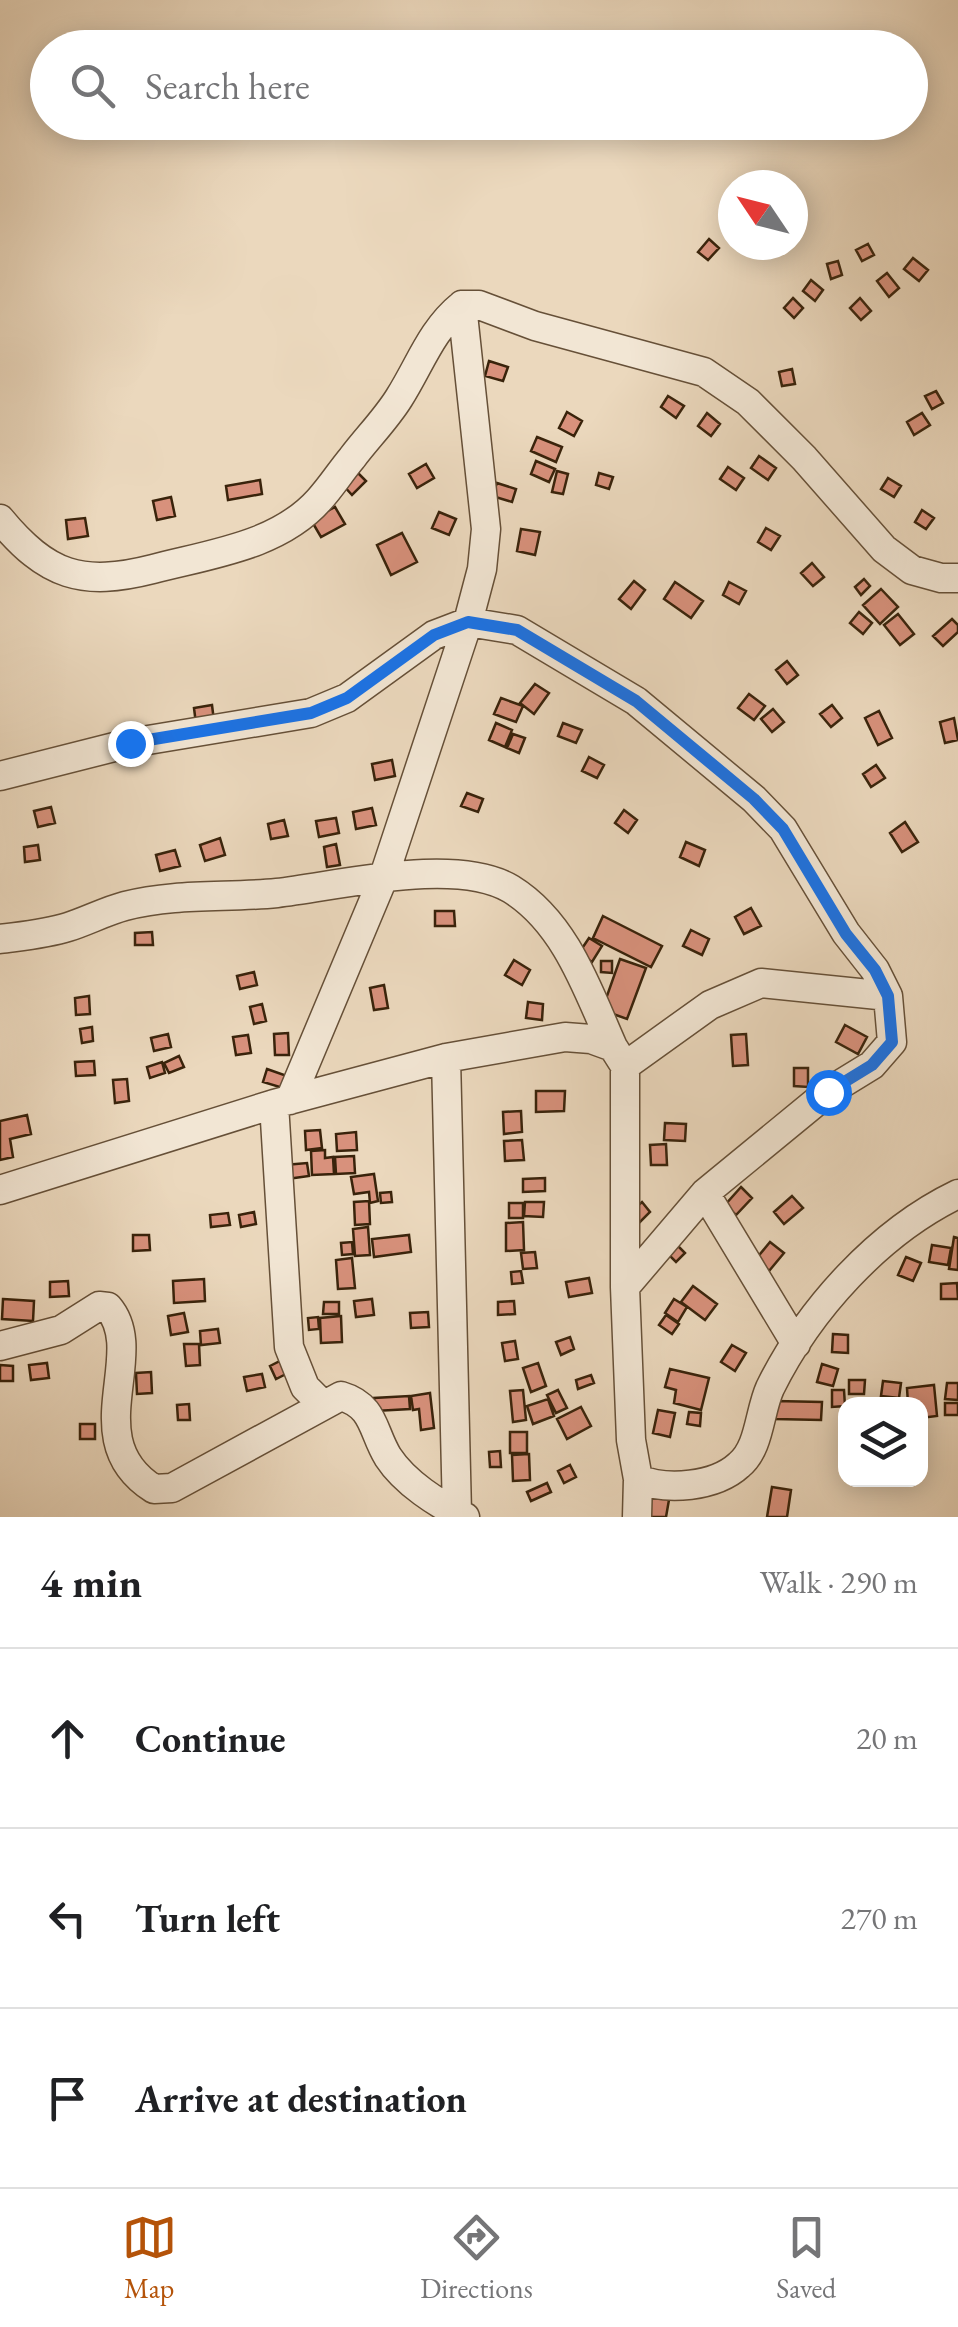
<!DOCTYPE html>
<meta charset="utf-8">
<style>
:root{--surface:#fff;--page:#f2f2f2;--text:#202124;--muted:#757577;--line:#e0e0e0;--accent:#b45309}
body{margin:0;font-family:"EB Garamond",serif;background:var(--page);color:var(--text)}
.controls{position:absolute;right:30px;bottom:30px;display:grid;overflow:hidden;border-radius:20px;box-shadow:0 5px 25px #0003}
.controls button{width:90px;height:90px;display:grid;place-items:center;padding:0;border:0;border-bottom:2px solid var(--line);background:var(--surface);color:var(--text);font:50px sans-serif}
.compass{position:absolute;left:718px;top:170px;width:90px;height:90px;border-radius:50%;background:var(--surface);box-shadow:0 5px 25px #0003;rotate:305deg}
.stop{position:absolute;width:30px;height:30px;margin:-22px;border:8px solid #1a73e8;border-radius:50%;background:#fff}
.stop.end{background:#1a73e8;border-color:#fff;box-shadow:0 2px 10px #0008}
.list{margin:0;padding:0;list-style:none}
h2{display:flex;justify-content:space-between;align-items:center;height:130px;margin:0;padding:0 40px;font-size:42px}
h2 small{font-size:32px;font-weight:400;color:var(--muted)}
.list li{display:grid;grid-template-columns:65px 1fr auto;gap:30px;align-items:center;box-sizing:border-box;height:180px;padding:0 40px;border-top:2px solid var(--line)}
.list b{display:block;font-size:38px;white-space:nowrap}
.list em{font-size:32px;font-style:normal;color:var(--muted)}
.icon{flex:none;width:55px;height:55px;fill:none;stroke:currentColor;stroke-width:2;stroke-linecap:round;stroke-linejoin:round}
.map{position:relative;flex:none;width:958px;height:1517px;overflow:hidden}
.search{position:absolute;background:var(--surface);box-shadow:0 5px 25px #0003;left:30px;right:30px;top:30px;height:110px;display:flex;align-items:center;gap:25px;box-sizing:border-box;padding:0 35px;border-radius:55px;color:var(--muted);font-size:38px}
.sheet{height:670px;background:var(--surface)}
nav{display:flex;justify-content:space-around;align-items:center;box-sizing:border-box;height:140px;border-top:2px solid var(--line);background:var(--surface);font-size:28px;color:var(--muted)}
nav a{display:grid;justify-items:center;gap:5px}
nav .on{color:var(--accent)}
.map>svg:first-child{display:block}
.building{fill:#d8917c;stroke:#39230b;stroke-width:2.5}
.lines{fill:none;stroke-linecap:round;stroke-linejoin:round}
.minor-casing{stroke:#665038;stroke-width:31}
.minor{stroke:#f2e6d4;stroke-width:28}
.route{stroke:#1a73e8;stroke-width:12}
</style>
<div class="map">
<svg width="958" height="1517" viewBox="0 0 958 1517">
<rect width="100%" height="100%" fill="#ebd8bd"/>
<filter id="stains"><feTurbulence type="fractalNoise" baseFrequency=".002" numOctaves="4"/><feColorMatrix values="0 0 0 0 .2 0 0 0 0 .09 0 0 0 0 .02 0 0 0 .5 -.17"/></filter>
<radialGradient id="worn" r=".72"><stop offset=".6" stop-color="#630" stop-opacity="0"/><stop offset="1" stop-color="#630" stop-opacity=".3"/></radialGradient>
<path class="building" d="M709,239L719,248L708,260L698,252Z
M868,244L874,255L862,261L856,250Z
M913,258L928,270L919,281L904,269Z
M838,261L842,275L831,279L827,264Z
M887,273L899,288L889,297L877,281Z
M811,280L823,290L815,301L803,291Z
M793,298L803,308L794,318L784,308Z
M860,298L871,311L861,320L850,308Z
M489,361L508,367L503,381L485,376Z
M792,369L795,384L782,386L779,372Z
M936,391L943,403L932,409L925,396Z
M668,396L684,406L676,418L661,407Z
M567,412L582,421L574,436L559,428Z
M707,413L720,424L711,436L698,426Z
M922,413L930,425L914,435L907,422Z
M537,437L562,447L556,462L531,451Z
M759,456L776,468L768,480L751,468Z
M536,461L555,469L549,482L531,474Z
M426,464L434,478L417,488L409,474Z
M728,467L744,478L736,490L720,479Z
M356,471L366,481L352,495L343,485Z
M557,471L568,474L563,494L552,492Z
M599,473L613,477L609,489L596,485Z
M888,478L901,486L894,497L881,489Z
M260,480L262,494L228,500L226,486Z
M497,483L516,489L512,502L492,496Z
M171,497L175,516L157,520L153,501Z
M335,507L345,524L321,537L311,520Z
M922,510L934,518L926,529L915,522Z
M439,512L456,519L449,535L432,528Z
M85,518L88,536L68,539L66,520Z
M766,528L780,536L771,550L758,542Z
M521,529L540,532L535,555L517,551Z
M402,533L417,562L391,575L377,545Z
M812,563L824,577L813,586L801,573Z
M864,579L870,586L861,595L855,587Z
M634,581L645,590L631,609L619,599Z
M675,582L703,601L691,618L664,599Z
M729,582L746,591L739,604L723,595Z
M881,589L898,607L880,624L863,605Z
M859,612L872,623L863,634L850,623Z
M898,614L914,634L900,645L884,625Z
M952,619L958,625V632L943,646L933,636Z
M787,661L798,675L787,684L776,670Z
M535,684L549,693L534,714L520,703Z
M749,694L765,706L754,720L738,708Z
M501,698L523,706L516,722L494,714Z
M212,705L214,721L196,724L194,708Z
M832,705L842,718L831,727L820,714Z
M773,709L784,722L772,732L761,719Z
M879,711L892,738L878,745L865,718Z
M954,718L958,740L945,743L940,722Z
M496,723L512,730L505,747L489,740Z
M563,723L582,730L576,743L558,736Z
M513,734L525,738L519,753L507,748Z
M589,757L604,765L597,778L582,771Z
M392,760L395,776L375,780L372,764Z
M876,765L885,778L871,787L863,774Z
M467,793L483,799L478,812L461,806Z
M51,807L55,823L38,827L34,811Z
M372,808L376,825L356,829L353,812Z
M624,810L637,820L628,833L615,823Z
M336,818L339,833L319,837L316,821Z
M284,820L288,836L271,839L268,824Z
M905,822L918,842L902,852L890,833Z
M220,838L225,855L205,861L200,845Z
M686,842L705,850L699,866L680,857Z
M336,844L340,865L327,867L324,847Z
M38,845L40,860L25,862L24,847Z
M175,850L180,866L160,871L156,855Z
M751,908L761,926L744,934L735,917Z
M435,911H454L455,926H435Z
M603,916L662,946L651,967L593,938Z
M691,930L709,939L702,955L683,946Z
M152,932L153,945H135V933Z
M589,938L602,946L592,962L579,953Z
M620,959L646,968L627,1019L602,1010Z
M514,960L530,970L522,985L505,975Z
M601,961H612V973L601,972Z
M254,972L257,985L240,989L237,976Z
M384,985L388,1008L374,1010L370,988Z
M89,996L90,1014L76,1015L75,998Z
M528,1002L543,1004L542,1020L526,1018Z
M262,1004L266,1021L254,1024L250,1007Z
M845,1025L867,1037L858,1054L836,1042Z
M92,1027L93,1041L82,1043L80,1029Z
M288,1033L289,1055H275L274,1034Z
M168,1034L171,1047L154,1051L151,1038Z
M746,1034L748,1065L733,1066L731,1035Z
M248,1035L251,1053L236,1055L233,1037Z
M179,1056L184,1067L169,1073L164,1063Z
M94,1061L95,1075L76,1076L75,1062Z
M162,1062L165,1073L150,1078L147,1067Z
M794,1068H808V1087L794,1086Z
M267,1069L287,1076L283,1088L263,1082Z
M127,1079L129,1101L115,1103L113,1080Z
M536,1091H565L564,1111L536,1112Z
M521,1111L522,1132L504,1134L503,1112Z
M27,1115L31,1134L10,1139L13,1157L0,1160V1121Z
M665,1123L686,1124L685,1141L664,1140Z
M320,1130L322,1148L306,1150L305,1131Z
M356,1132L357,1150L337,1151L336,1134Z
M522,1140L524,1160L505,1161L504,1141Z
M666,1144L667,1165H651L650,1145Z
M325,1150V1158L333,1157L334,1174L312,1175L311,1151Z
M354,1156L355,1173L336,1174L335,1157Z
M307,1163L309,1176L287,1179L285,1165Z
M374,1174L378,1201L370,1203L369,1192L354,1194L351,1177Z
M545,1178V1191L523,1192V1179Z
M741,1187L752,1198L736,1215L725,1205Z
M391,1192L392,1202L381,1203L380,1193Z
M792,1196L803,1208L784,1224L774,1212Z
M369,1201L370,1224L355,1225L354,1202Z
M525,1202H544L543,1217L524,1216Z
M642,1202L650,1212L636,1226L626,1216Z
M509,1203H523V1218H509Z
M254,1212L256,1224L241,1227L239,1215Z
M228,1213L230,1225L211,1227L210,1215Z
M523,1222L524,1250L506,1251V1223Z
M368,1227L370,1255L355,1256L353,1229Z
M133,1235H149L150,1250L133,1251Z
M409,1235L411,1252L374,1257L372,1239Z
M954,1237L958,1238V1270L949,1269Z
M671,1239L685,1253L676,1262L662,1248Z
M352,1242L353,1254L342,1255L341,1243Z
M770,1242L784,1253L769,1271L756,1259Z
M932,1245L951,1248L948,1265L929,1262Z
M535,1252L537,1268L523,1269L521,1253Z
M906,1257L921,1263L913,1281L898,1275Z
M352,1258L355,1288L338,1289L336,1260Z
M521,1271L523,1283L512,1284L511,1272Z
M589,1278L592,1293L569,1297L566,1282Z
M204,1279L205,1301L174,1303L173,1281Z
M68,1281L69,1296L50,1297V1282Z
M957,1283L958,1299H941V1284Z
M693,1286L717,1304L705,1320L681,1302Z
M3,1299L34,1301L33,1321L2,1319Z
M372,1299L374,1315L356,1317L354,1301Z
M674,1299L687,1307L678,1322L665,1313Z
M514,1301L515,1314L498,1315V1302Z
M324,1302H339V1314H323Z
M428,1312L429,1327L411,1328L410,1313Z
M184,1313L188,1332L171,1335L168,1316Z
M666,1315L679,1324L672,1334L659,1325Z
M341,1316L342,1342L321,1343L320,1318Z
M318,1317L319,1329L309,1330L308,1318Z
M218,1329L220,1343L201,1345L200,1331Z
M833,1334L848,1335V1353L832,1352Z
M570,1337L574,1349L561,1355L556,1342Z
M515,1341L518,1359L505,1361L502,1343Z
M184,1344H199L200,1365L186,1366Z
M732,1345L746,1353L735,1371L721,1362Z
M280,1361L286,1374L276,1379L270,1366Z
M47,1363L49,1378L31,1380L29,1365Z
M538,1363L546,1386L531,1392L523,1368Z
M822,1364L838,1369L833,1386L817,1382Z
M0,1365L13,1366V1381H0Z
M670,1369L709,1378L701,1410L674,1403L676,1390L665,1387Z
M151,1372L152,1393L137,1394L136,1373Z
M262,1374L265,1387L247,1391L244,1377Z
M591,1375L594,1383L578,1389L576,1380Z
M849,1380H865L864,1394H849Z
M883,1381L901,1383L899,1398L881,1396Z
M947,1383H958V1400L945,1399Z
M934,1385L937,1416L920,1418V1404H908L907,1388Z
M523,1390L526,1420L513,1422L510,1391Z
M558,1390L567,1408L556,1413L547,1395Z
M832,1390H844L845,1406L832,1407Z
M430,1393L434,1428L421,1430L419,1409L413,1410L411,1396Z
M409,1396L410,1409L375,1411L374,1398Z
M548,1399L554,1416L533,1424L527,1406Z
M775,1401L822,1402L821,1420L775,1419Z
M945,1403H958V1415H945Z
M189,1404L190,1420H178L177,1405Z
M581,1407L591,1426L567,1439L557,1419Z
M658,1410L675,1413L670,1437L653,1433Z
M689,1412L701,1413L700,1426L687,1424Z
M80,1424H95V1439H80Z
M510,1432H527V1453H510Z
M500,1451L501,1467H490L489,1452Z
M529,1454L530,1480L513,1481L512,1455Z
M570,1465L576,1477L564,1483L558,1471Z
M547,1483L551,1492L531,1501L527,1492Z
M772,1487L791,1490L787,1517H767Z
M643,1490L670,1494L666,1517H639Z"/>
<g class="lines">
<g class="minor-casing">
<path id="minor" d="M0,519C47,576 82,587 153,569C210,554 278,546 319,500C331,487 341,471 352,458C367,438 386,419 399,398C420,365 431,330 462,305H479L535,326L704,372L748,402L804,458L884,549L912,570L941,578H958
M0,776L130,743L311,713L347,698L434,635L468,622L517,630L636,701L754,799L783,829L846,933L875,970L888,996L892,1042L872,1065L828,1092L705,1193L625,1287
M0,939C22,936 46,934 68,927C87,921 106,911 125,906C176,893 226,898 277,893C339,886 455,856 511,889C566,923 588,991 613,1047
M446,1058L457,1513
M625,1066L710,1005L761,983L888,996
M290,1100L384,876L468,622L482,569L486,529L462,305
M274,1104L289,1347L305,1387L322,1404
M0,1190L274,1104L446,1058L565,1037L591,1039L613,1047L625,1066V1287L631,1440L638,1479C667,1491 715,1487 739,1465C760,1448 759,1412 770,1388C809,1309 879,1232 958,1194
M705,1193L796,1344
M0,1346L61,1330L99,1306L108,1307C149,1354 76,1440 154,1489L172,1488L341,1396C375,1406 372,1431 388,1457C405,1483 438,1504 465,1517
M637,1517L638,1479"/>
</g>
<use href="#minor" class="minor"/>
</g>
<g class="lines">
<path class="route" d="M130,743L311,713L347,698L434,635L468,622L517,630L636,701L754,799L783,829L846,934L875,970L888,996L892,1042L872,1065L828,1092"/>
</g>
<rect width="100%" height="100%" filter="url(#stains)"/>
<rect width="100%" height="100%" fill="url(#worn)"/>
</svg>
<div class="controls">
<button><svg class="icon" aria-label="layers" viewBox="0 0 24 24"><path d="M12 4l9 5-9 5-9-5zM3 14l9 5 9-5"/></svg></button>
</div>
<svg class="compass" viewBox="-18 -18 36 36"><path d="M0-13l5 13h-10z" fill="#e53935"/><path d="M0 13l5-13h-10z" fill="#757577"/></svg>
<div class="stop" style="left:828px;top:1092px"></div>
<div class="stop end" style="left:130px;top:743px"></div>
<div class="search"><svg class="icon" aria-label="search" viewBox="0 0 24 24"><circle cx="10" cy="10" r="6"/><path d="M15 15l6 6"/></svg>Search here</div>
</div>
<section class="sheet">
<h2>4 min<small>Walk · 290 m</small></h2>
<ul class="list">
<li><svg class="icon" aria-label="ahead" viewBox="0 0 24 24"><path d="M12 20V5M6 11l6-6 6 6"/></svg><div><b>Continue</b></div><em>20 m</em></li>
<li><svg class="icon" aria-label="left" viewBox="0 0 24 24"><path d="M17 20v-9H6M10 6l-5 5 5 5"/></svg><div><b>Turn left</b></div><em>270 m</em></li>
<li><svg class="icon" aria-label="arrive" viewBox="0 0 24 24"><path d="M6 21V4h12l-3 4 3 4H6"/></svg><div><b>Arrive at destination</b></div></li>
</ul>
</section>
<nav>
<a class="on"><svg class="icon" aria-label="map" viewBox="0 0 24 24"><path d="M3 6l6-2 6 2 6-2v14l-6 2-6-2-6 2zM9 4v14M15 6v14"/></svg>Map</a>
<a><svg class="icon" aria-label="directions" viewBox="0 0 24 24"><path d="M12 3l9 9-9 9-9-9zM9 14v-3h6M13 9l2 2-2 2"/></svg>Directions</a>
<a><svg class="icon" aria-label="saved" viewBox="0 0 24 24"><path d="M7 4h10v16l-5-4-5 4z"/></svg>Saved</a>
</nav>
